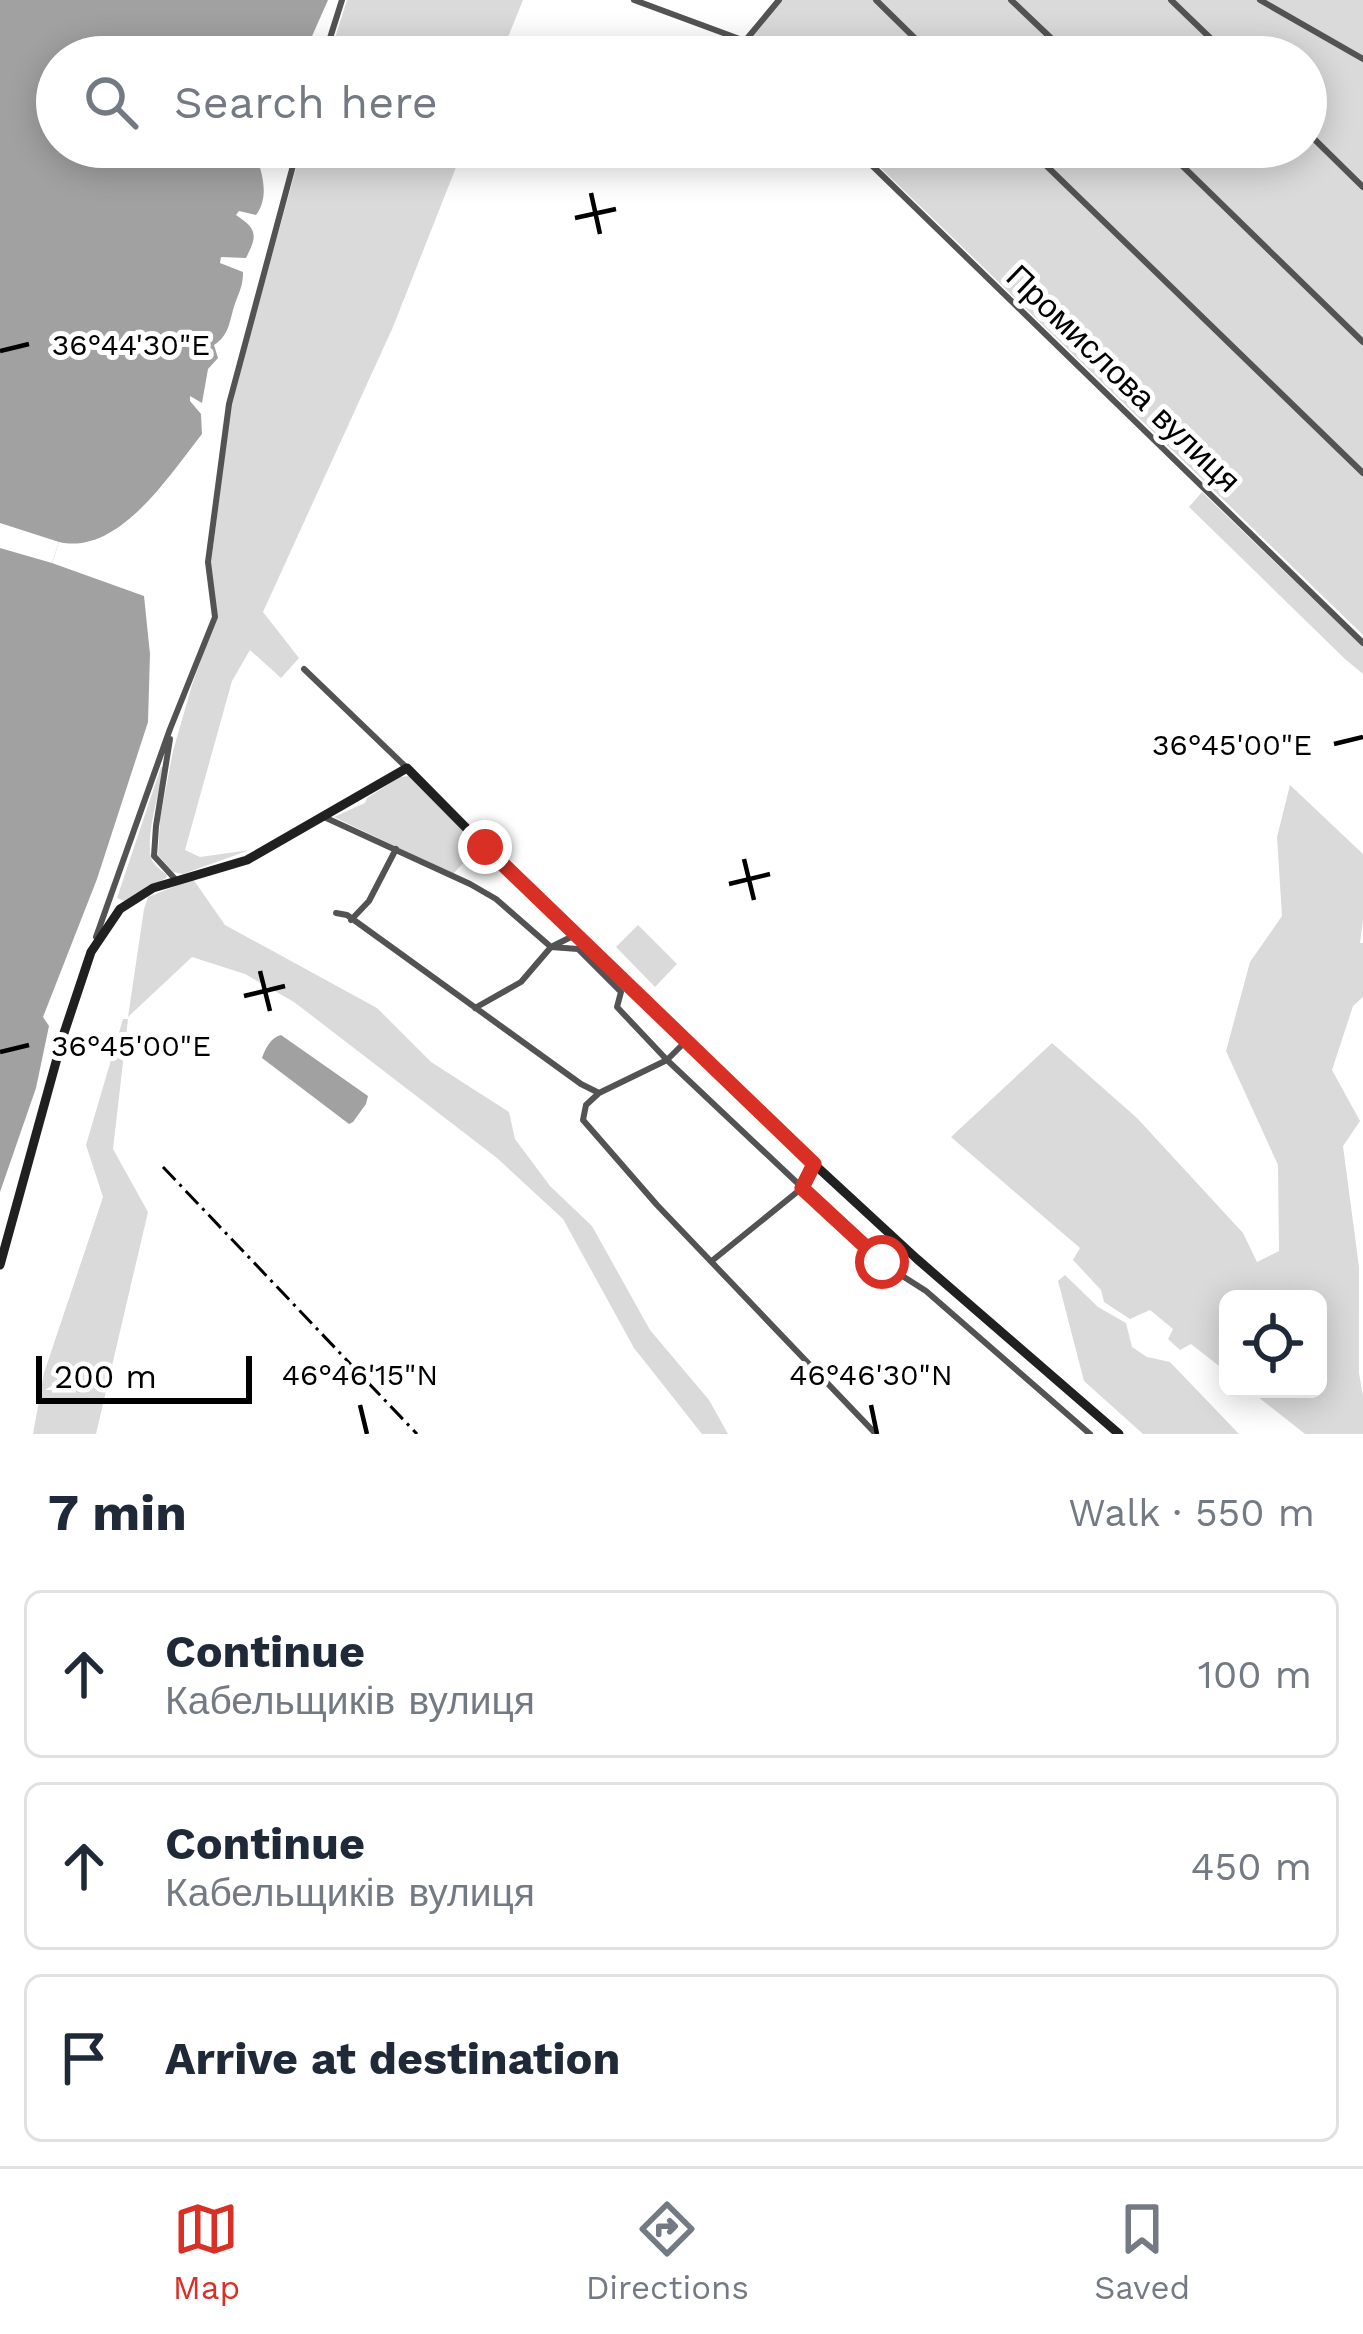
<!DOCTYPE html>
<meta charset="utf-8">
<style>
:root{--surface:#fff;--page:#f6f6f7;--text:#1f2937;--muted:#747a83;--line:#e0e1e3;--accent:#d93025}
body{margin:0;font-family:"Work Sans",sans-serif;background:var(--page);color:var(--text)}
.controls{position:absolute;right:36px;bottom:36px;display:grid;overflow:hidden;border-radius:18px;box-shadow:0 6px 30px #0003}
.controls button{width:108px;height:108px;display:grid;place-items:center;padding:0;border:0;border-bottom:3px solid var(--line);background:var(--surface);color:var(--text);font:60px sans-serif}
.scale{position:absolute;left:36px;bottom:30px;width:216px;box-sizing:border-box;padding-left:12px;border:6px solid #000;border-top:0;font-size:33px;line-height:42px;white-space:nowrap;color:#000;-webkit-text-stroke:9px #fff;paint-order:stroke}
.stop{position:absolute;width:36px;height:36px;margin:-27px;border:9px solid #d93025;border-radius:50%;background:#fff}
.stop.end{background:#d93025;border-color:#fff;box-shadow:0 3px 12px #0008}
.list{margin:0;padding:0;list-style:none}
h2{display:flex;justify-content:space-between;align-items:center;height:156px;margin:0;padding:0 48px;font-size:51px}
h2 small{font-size:39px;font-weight:400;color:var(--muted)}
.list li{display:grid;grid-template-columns:78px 1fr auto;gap:36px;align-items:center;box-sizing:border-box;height:168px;margin:0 24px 24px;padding:0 24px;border:3px solid var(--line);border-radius:18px}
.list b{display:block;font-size:45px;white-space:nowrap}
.list p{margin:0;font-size:39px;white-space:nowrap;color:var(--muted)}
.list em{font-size:39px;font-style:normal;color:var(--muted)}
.icon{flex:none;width:66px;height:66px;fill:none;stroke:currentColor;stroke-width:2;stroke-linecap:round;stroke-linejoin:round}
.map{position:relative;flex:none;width:1363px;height:1434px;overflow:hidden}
.search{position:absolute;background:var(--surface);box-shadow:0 6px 30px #0003;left:36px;right:36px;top:36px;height:132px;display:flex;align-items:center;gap:30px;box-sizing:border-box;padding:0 42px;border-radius:66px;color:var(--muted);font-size:45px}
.sheet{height:732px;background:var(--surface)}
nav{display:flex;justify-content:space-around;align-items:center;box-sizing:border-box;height:168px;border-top:3px solid var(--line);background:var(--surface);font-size:33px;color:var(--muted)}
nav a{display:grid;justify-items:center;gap:6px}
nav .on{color:var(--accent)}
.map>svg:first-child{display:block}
.green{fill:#dadada}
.water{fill:#a1a1a1}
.pier{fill:#fff}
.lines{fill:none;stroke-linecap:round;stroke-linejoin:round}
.street{stroke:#535353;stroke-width:6}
.secondary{stroke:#202020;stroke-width:9}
.rail{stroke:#000;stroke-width:3;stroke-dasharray:18 6 3 6;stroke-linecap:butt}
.route{stroke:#d93025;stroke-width:15}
.ticks{fill:none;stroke:#000;stroke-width:4.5}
.labels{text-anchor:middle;stroke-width:10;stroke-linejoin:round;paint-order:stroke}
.street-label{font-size:33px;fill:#000;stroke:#fff}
.ticks-label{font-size:30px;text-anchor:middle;fill:#000;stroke:#fff;stroke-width:10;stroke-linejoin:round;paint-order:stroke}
</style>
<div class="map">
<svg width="1363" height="1434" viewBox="0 0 1363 1434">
<rect width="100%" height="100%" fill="#fff"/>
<path class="green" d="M347,0H523L500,57H329Z
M779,0H1363V635L859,147H1306V57H767L747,38Z
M302,147H464L393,327L263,612L299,658L281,678L250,650L232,681L185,850L200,857L250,850L183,874L173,872L158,855L160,819L173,751L192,685L217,615L211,564L231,404Z
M1202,492L1363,647V674L1345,659L1189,507Z
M161,767H164C160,789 144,841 152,860C155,866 162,871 167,875L166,878L124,901L117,898Z
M409,776L464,829L472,842L469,857L453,874L334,817L365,803L367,798L400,777Z
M1290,785L1363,854V920L1360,943H1363V997L1353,1006L1332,1070L1360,1121L1343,1146L1359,1267V1373L1363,1396V1434H1305L1248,1389H1318V1299H1228V1373L1191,1344L1180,1350L1168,1339L1173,1329L1150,1310L1130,1319L1104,1302L1101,1290L1073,1260L1080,1248L951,1137L1052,1043L1137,1118L1243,1233L1257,1262L1279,1251L1278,1165L1226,1051L1250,962L1282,916L1277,837Z
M193,879L225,925L377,1008L431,1062L509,1112L515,1139L550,1186L592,1226L650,1330L709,1400L728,1434H702L634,1348L563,1219L497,1158L294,1002L245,974L192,957L128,1017L144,909L148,897Z
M638,925L677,964L655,987L616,947Z
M123,1019H128L113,1149L148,1212L96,1434H33L44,1373L103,1197L86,1145Z
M1065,1275L1098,1307L1126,1323L1132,1347L1147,1357L1170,1362L1239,1434H1143L1084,1381L1058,1281Z"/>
<path class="water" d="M0,0H328L309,43L291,57H57V147H253C261,169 271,195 256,215L239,211L236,215C257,229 258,235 246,258L221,257L220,263L243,272C243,285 240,290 236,301C229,319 231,334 214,345L218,358L208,369L202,403L190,396V401L201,414L202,434C170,474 119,556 59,542L52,563L144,596L150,654L148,722L97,879L43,1017L49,1026L36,1088L0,1192Z
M281,1035L368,1096L366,1104L353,1122L349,1124L262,1058C265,1049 271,1037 281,1035Z"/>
<path class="pier" d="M0,523L59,542L52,563L0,548Z"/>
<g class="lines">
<path class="street" d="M634,0L745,41L761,57
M876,0L934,57
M1011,0L1071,57
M1171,0L1230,57
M1260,0L1363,59
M745,41L779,0
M324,57L342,0
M1306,131L1363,187
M853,147L1363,643
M1027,147L1363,473
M1163,147L1363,342
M304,669L407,768
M170,739L156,826L154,856L176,880
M324,817L470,884L496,899L551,947L578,949L621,992L617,1007L667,1060L882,1263L926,1291L1090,1434
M336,913L347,915L581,1084L599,1093L586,1105L583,1120L657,1205L876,1434
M351,920L369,901L396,849
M96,937L170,729L215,617L208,562L229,404L298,147
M475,1008L521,982L551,947L577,934
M599,1093L667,1060L687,1040
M713,1260L802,1188L814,1165"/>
<path class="secondary" d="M0,1265L64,1033L91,952L120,909L153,888L247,860L407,768L485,847L814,1164L917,1259L1119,1434"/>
<path class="rail" d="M163,1167L417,1434"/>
</g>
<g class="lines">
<path class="route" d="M485,847L814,1164L802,1188L882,1262"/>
</g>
<path class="ticks" d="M591,193L600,234M575,218L616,209M0,351L29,344M1334,744L1363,737M744,859L754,900M729,884L770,874M260,971L270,1011M244,996L285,986M0,1052L29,1045M360,1405L367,1434M871,1405L877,1434"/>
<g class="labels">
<g class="street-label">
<text transform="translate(1124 378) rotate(44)" y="12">Промислова вулиця</text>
</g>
</g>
<g class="ticks-label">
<text x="131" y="355">36°44'30"E</text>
<text x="1232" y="755">36°45'00"E</text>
<text x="131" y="1056">36°45'00"E</text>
<text x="360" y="1385">46°46'15"N</text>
<text x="871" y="1385">46°46'30"N</text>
</g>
</svg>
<div class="controls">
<button><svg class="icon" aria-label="locate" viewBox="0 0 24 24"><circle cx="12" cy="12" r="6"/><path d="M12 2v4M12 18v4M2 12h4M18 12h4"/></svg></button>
</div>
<div class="scale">200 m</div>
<div class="stop" style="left:882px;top:1262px"></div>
<div class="stop end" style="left:485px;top:847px"></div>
<div class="search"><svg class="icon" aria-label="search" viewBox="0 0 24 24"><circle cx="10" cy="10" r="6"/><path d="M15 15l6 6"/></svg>Search here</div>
</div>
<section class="sheet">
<h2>7 min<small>Walk · 550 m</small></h2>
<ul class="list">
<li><svg class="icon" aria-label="ahead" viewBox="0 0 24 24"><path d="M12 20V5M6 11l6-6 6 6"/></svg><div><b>Continue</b><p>Кабельщиків вулиця</p></div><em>100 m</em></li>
<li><svg class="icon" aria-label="ahead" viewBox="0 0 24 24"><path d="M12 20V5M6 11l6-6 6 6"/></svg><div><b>Continue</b><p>Кабельщиків вулиця</p></div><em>450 m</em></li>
<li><svg class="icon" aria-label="arrive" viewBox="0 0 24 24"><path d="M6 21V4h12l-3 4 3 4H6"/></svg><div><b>Arrive at destination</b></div></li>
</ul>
</section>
<nav>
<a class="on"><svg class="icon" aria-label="map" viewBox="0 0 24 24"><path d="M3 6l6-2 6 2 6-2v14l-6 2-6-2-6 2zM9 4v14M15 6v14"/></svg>Map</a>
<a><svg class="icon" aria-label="directions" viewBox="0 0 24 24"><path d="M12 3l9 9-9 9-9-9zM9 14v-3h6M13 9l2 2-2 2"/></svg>Directions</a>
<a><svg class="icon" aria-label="saved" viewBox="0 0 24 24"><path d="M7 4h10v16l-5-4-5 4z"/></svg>Saved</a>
</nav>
